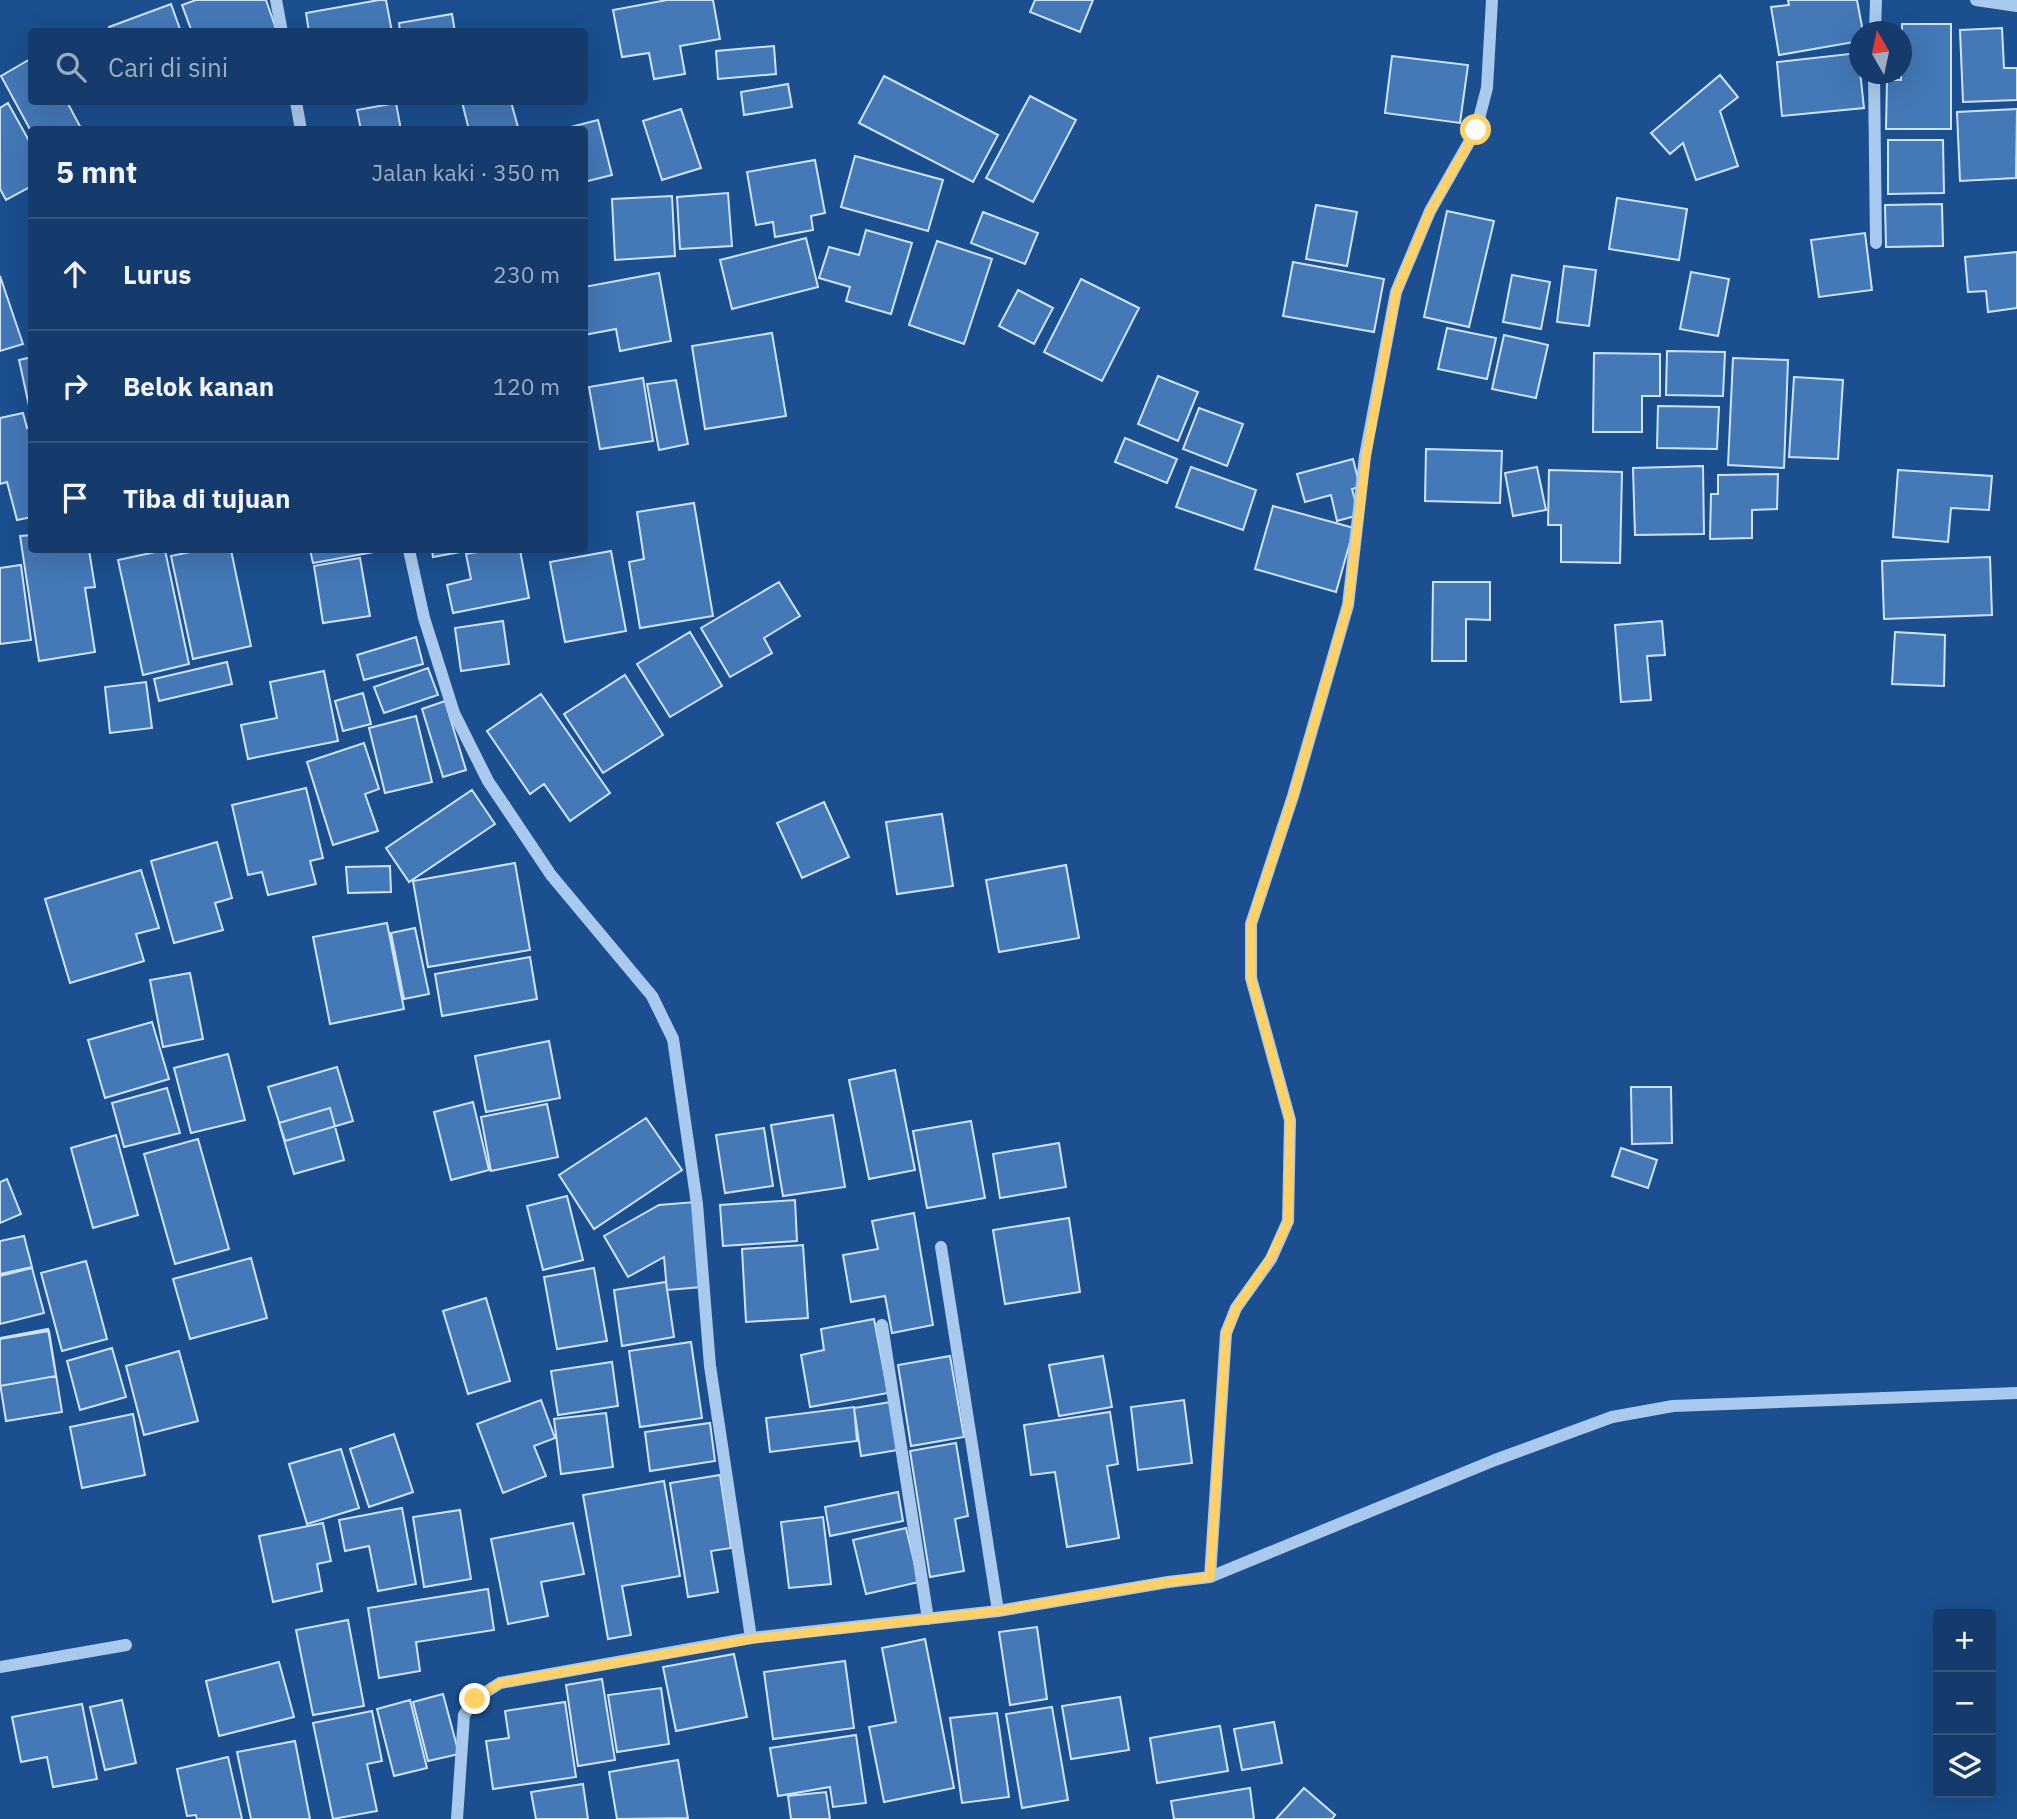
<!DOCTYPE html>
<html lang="id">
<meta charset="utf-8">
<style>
:root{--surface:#143b6b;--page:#214673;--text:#f1f3f6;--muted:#9dadc1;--line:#33557e}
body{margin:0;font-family:"IBM Plex Sans",sans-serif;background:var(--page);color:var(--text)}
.controls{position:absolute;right:21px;bottom:21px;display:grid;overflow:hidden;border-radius:7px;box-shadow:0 7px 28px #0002}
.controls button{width:63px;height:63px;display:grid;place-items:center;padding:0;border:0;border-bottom:2px solid var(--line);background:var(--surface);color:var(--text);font:35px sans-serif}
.compass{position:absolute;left:1849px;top:21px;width:63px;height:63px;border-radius:50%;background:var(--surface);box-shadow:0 7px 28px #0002;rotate:351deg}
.stop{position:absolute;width:21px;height:21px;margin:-16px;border:5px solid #ffd166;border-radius:50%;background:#fff}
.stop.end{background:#ffd166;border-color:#fff;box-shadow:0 2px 7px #0008}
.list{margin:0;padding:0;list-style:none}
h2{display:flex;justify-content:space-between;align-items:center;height:91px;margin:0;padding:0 28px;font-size:30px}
h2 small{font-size:23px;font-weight:400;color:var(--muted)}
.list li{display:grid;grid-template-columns:46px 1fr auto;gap:21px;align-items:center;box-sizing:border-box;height:112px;padding:0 28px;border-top:2px solid var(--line)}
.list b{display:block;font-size:26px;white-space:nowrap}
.list em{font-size:23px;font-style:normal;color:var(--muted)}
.icon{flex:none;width:38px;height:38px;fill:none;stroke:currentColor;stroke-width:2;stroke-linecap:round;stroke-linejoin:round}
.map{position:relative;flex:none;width:2017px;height:1819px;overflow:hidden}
.search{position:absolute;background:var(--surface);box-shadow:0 7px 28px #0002;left:28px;top:28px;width:560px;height:77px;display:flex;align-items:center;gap:18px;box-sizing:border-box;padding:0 24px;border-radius:7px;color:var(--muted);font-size:26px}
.panel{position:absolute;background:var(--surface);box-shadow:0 7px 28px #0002;left:28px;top:126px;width:560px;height:427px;border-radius:7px}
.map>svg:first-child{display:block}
.building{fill:#4478b7;stroke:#cfe3fa;stroke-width:2}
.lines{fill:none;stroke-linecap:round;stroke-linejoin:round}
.minor{stroke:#a9c9ee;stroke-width:12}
.route{stroke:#ffd166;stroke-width:9}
</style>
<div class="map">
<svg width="2017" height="1819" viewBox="0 0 2017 1819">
<rect width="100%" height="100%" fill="#1b4f8f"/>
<path class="building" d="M196,0H266L276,29L269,32H192L182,5Z
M379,0H386L392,32H309L306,13Z
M667,0H713L720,39L680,46L685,74L654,79L649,53L622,57L613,10Z
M1035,0H1093L1080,32L1030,12Z
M1788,0H1857L1863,32H1860V41L1779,55L1771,7L1789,5Z
M171,4L181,32H110L109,27Z
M452,14L455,32H400L399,23Z
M1902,24H1951V129H1886L1887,80H1901Z
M2002,28L2004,68H2017V100L1963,102L1960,30Z
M774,46L776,74L718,79L716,51Z
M1858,53L1864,108L1782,116L1777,62Z
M1392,56L1468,65L1460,123L1385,113Z
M32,58V102H67L82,130H32V133L1,76Z
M1720,75L1738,97L1720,111L1738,166L1696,180L1683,143L1670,154L1651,133Z
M884,76L998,135L973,182L859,123Z
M788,84L792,107L744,115L741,92Z
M1030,96L1076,120L1033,202L986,178Z
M462,102H511L518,127L508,130H469Z
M8,103L32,146V186L6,200L0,189V108Z
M396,103L401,130H361L357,110Z
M681,109L701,168L662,180L643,121Z
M2017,109L2016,178L1960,181L1957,112Z
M598,120L612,175L584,182V130H559Z
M1888,140H1943L1944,193L1888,194Z
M855,156L943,180L928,231L841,207Z
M815,160L825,213L811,216L813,230L775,237L773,222L756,225L747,172Z
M728,193L732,246L680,249L677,197Z
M672,196L675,256L615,260L612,199Z
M1617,198L1687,209L1679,260L1609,249Z
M1942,204L1943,246L1886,247L1885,205Z
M1316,205L1357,212L1347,266L1306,259Z
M1447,211L1494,221L1469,327L1424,317Z
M983,212L1038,233L1025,264L971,243Z
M866,230L912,243L891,314L846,301L850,287L819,278L829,247L859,255Z
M1865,233L1872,290L1819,297L1811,240Z
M806,238L818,287L732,309L720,260Z
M937,241L992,259L964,344L909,325Z
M2017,252V308L1988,312L1986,291L1968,292L1965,257Z
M1293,262L1384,279L1374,332L1283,316Z
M1564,266L1596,270L1589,326L1557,322Z
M1691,272L1729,279L1718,336L1680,329Z
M659,273L671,341L620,351L616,329L584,335V287Z
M1512,275L1550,282L1541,329L1503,322Z
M0,276L23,344L0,351Z
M1081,279L1139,308L1102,381L1044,352Z
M1018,290L1053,308L1034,344L999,326Z
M1447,328L1496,338L1487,379L1438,369Z
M772,333L786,416L705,429L692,346Z
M1504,335L1548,345L1536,398L1492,389Z
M1667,351L1725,352L1723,396L1666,395Z
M1594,353L1660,354V396H1642V432H1593Z
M32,357V415H31L19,360Z
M1733,358L1788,360L1784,468L1728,465Z
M1158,376L1198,392L1178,441L1138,424Z
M1794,377L1843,380L1838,459L1789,457Z
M643,378L653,441L600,449L589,387Z
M676,380L688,444L659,450L647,384Z
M1658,406L1719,407L1717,449L1657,448Z
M1199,408L1243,424L1227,466L1183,449Z
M23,413L27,428L32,426V517L17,520L7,482L0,484V418Z
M1125,438L1177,459L1167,483L1115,462Z
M1426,449L1502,451L1500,503L1425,501Z
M1353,459L1360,487L1352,489L1359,515L1337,521L1331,495L1305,502L1297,474Z
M1703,466L1704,534L1635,535L1633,468Z
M1191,467L1256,490L1243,530L1176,507Z
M1537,467L1546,510L1513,516L1505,473Z
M1549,470L1622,472L1620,563L1561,562V525H1548Z
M1898,470L1992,476L1989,510L1951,508L1948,542L1893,537Z
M1778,474L1777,509L1752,510V538L1710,539L1711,494H1718V475Z
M694,503L713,616L640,628L629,562L644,559L637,512Z
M1273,506L1354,528L1336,592L1255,569Z
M32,535V550H89L95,587L85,588L95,652L39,661L20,536Z
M165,550L189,664L143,675L118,560Z
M200,550H231L251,646L193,659L171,556Z
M310,550H373L374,552L313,563Z
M432,550H471L433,557Z
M489,550H520L529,598L453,613L447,585L471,579L466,554Z
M611,551L626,631L565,642L550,562Z
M1990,557L1992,615L1884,619L1882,561Z
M360,558L370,616L323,623L314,566Z
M21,565L31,640L0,644V568Z
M779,582L800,616L764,638L772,653L730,677L701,628Z
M1433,582H1490V620L1466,619V661H1432Z
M503,621L509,664L461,671L455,628Z
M1662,621L1665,655L1647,656L1651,700L1621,702L1615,625Z
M690,632L722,686L670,717L637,664Z
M1895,632L1945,635L1944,686L1892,684Z
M416,637L423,664L364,680L357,655Z
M227,662L232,684L159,701L154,679Z
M428,668L438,695L384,713L374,687Z
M324,671L338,741L248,759L241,725L277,718L270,682Z
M625,675L663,735L603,773L564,714Z
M146,682L152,728L110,733L105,687Z
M363,693L371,724L343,731L335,701Z
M541,694L610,793L570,821L544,784L530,794L487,731Z
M445,701L466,770L443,777L422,709Z
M416,716L432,782L385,793L369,728Z
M364,743L379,789L365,794L378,831L333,845L307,762Z
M306,788L323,858L310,861L316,884L268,895L262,872L248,875L232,805Z
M472,790L495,824L409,882L386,848Z
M824,802L849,857L802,878L777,823Z
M942,814L953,886L897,894L886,822Z
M217,842L232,898L215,903L223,930L174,943L151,861Z
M515,863L530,950L428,967L413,881Z
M1066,865L1079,938L999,952L986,880Z
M390,866L391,892L348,893L346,867Z
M141,870L159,928L136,934L144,961L70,983L45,899Z
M387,923L404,1009L330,1024L313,937Z
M415,928L429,994L404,999L391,933Z
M530,957L537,999L442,1016L435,974Z
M190,973L203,1039L163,1047L150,980Z
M152,1022L169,1079L105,1098L88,1040Z
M549,1041L560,1098L486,1112L475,1056Z
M228,1054L245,1120L191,1133L174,1068Z
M337,1067L353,1121L285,1141L268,1087Z
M895,1070L915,1170L869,1179L849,1080Z
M1631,1087H1671L1672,1143L1632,1144Z
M167,1088L180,1133L124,1147L112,1103Z
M473,1102L489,1170L451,1180L434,1112Z
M547,1104L558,1157L491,1171L481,1117Z
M330,1108L344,1160L294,1174L279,1123Z
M833,1115L845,1187L783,1196L771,1125Z
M646,1118L682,1170L594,1229L559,1175Z
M971,1121L985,1198L927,1208L913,1131Z
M764,1128L773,1186L725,1193L716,1135Z
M116,1135L138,1215L93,1228L71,1148Z
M198,1139L229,1249L175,1264L144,1154Z
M1059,1143L1066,1187L1000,1198L993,1154Z
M1621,1148L1657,1160L1648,1188L1612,1176Z
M7,1179L21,1214L0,1223V1182Z
M567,1196L583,1260L543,1270L527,1206Z
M795,1200L797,1241L723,1246L720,1205Z
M695,1202L702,1287L667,1290L664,1257L628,1277L604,1236L659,1205Z
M914,1213L933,1325L892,1333L885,1296L851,1302L843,1255L878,1249L872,1221Z
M1069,1218L1080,1292L1005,1304L993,1230Z
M24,1236L32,1267L0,1274V1241Z
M803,1245L808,1318L746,1322L742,1249Z
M251,1258L267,1318L190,1339L173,1279Z
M86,1261L107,1339L62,1351L41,1273Z
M32,1268L44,1313L0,1324V1276Z
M594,1268L607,1341L557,1349L544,1277Z
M666,1282L674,1337L622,1346L614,1290Z
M486,1298L510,1381L468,1394L443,1311Z
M874,1319L888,1393L810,1407L801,1355L824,1350L821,1329Z
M48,1329L56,1376L0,1386V1338Z
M49,1331L62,1412L6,1421L0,1383V1339Z
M691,1342L702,1418L640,1427L629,1351Z
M112,1348L126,1397L80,1410L67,1361Z
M179,1351L198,1421L144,1435L126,1366Z
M950,1356L964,1437L911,1446L898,1365Z
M1103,1356L1112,1407L1059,1416L1049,1365Z
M612,1362L618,1406L558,1415L551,1371Z
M541,1400L555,1438L534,1446L546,1476L503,1493L477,1424Z
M1184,1400L1192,1463L1138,1470L1131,1407Z
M891,1402L898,1450L861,1456L854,1408Z
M854,1407L857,1441L770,1452L766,1418Z
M1110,1412L1118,1464L1107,1466L1119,1538L1067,1547L1055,1472L1031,1475L1024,1425Z
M606,1413L613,1467L561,1474L554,1419Z
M133,1414L145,1475L82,1488L70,1427Z
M710,1423L715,1461L650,1471L645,1432Z
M394,1434L413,1492L369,1507L350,1449Z
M956,1443L968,1516L955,1519L964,1571L930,1577L910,1451Z
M341,1449L359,1508L307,1524L289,1464Z
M720,1475L731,1548L711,1551L718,1592L688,1597L670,1483Z
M664,1481L680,1576L622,1586L631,1635L608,1639L583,1495Z
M898,1492L903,1521L830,1536L825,1507Z
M402,1508L416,1584L378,1591L369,1546L345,1551L339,1520Z
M460,1510L471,1579L424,1587L413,1517Z
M823,1517L831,1584L789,1588L781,1522Z
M323,1523L331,1561L317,1564L322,1591L273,1602L259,1536Z
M573,1523L584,1574L541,1582L548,1616L508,1624L491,1539Z
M906,1528L919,1582L866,1594L853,1540Z
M488,1589L494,1630L416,1642L420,1671L379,1678L368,1608Z
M348,1620L364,1706L313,1715L296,1630Z
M1037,1627L1047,1699L1010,1705L999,1632Z
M925,1639L954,1788L884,1802L869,1727L896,1722L882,1648Z
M734,1654L747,1717L676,1731L663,1667Z
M845,1661L854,1728L773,1739L764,1672Z
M279,1662L294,1717L219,1736L206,1681Z
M602,1679L615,1760L578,1766L566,1685Z
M661,1688L669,1744L617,1752L608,1695Z
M443,1694L459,1754L428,1761L413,1702Z
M1120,1697L1129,1750L1071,1759L1062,1706Z
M122,1700L136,1763L105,1770L90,1707Z
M410,1700L427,1768L394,1776L377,1709Z
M565,1702L576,1777L493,1789L486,1741L509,1738L505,1711Z
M82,1704L97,1779L53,1787L47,1757L21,1762L12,1717Z
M1052,1707L1068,1800L1022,1808L1006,1714Z
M372,1711L382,1761L367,1764L377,1811L333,1819L313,1723Z
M997,1713L1009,1797L962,1803L950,1718Z
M1274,1722L1282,1763L1242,1770L1234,1729Z
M1220,1726L1228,1771L1157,1783L1150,1738Z
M856,1735L866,1803L833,1807L830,1787L778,1796L770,1748Z
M295,1741L310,1819H251L237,1752Z
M228,1757L242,1819H197L196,1815L187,1816L177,1769Z
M678,1760L688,1818L617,1819L609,1772Z
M583,1784L588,1819H536L531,1792Z
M1250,1788L1254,1819H1174L1171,1801Z
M1304,1788L1335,1815L1332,1819H1276Z
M826,1792L830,1819H791L788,1796Z"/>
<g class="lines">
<path class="minor" d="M276,0L282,32
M1976,0L2017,6
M1875,32L1876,0
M1874,74L1876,243
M296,102L301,130
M409,550L424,618L454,713L488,781L551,875L652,996L673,1039L697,1204L710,1366L751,1638
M941,1247L998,1611
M882,1325L928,1619
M1210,1577L1495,1460L1612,1417L1673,1406L2017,1393
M0,1667L126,1645
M457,1819L464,1715L475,1699L500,1683L751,1638L998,1611L1168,1582L1210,1577L1226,1333L1236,1308L1271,1259L1288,1221L1290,1120L1251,978V924L1293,796L1348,605L1365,456L1396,292L1430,211L1476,130L1487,88L1492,0"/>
</g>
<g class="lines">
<path class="route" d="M475,1699L500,1683L751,1639L998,1611L1168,1582L1210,1577L1226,1333L1236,1308L1270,1259L1288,1221L1290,1120L1251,978V924L1293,796L1348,605L1366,457L1396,292L1430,211L1476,130"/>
</g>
</svg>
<div class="controls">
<button>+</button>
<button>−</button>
<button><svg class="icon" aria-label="layers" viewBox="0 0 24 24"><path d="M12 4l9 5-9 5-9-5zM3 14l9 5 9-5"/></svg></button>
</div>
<svg class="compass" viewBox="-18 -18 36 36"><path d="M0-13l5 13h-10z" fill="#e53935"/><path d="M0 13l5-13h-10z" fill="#9dadc1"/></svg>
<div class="stop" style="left:1476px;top:130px"></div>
<div class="stop end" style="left:475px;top:1699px"></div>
<div class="search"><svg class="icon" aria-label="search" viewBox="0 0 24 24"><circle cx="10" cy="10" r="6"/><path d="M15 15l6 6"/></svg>Cari di sini</div>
<section class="panel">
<h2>5 mnt<small>Jalan kaki · 350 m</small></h2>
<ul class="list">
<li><svg class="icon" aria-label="ahead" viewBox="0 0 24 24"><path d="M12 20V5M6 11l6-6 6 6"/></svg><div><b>Lurus</b></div><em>230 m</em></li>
<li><svg class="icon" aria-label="right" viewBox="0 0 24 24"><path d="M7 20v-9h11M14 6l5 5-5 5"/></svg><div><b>Belok kanan</b></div><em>120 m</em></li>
<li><svg class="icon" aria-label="arrive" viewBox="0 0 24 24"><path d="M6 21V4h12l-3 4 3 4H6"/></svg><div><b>Tiba di tujuan</b></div></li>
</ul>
</section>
</div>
